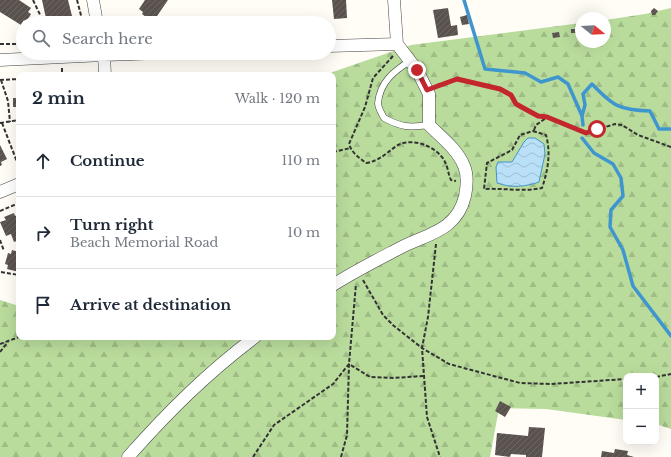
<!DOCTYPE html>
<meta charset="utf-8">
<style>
:root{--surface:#fff;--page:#f2f2f3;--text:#1f2937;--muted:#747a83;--line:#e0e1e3}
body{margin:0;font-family:"Libre Baskerville",serif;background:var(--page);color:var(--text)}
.controls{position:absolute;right:12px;bottom:12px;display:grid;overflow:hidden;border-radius:8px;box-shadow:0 4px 16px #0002}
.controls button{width:36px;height:36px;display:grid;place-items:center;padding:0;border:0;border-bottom:1px solid var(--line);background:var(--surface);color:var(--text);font:20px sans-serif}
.compass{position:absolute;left:575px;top:12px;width:36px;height:36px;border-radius:50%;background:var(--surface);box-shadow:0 4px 16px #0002;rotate:108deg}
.stop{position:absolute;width:12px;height:12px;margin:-9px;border:3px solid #c4262e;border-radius:50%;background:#fff}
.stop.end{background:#c4262e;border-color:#fff;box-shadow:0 1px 4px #0008}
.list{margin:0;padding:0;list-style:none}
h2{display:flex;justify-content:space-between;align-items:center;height:52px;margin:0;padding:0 16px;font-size:17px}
h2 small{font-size:13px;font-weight:400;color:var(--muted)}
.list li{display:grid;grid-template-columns:26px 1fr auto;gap:12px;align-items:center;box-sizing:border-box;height:72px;padding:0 16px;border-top:1px solid var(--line)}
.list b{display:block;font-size:15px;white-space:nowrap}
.list p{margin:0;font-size:13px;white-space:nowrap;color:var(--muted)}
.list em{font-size:13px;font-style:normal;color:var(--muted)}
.icon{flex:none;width:22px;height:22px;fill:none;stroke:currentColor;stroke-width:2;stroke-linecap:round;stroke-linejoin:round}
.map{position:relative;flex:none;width:671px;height:457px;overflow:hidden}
.search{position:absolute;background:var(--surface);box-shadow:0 4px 16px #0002;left:16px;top:16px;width:320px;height:44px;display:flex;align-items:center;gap:10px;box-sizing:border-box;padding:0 14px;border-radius:22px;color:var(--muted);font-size:15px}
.panel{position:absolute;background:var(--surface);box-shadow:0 4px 16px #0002;left:16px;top:72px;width:320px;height:268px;border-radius:8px}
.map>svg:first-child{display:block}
.forest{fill:url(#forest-firs)}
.water{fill:url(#water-waves);stroke:#3f96cf}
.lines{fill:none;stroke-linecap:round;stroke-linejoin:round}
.stream{stroke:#3f96cf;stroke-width:3.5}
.building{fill:url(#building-hatch)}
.lane-casing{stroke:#444;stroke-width:7}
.street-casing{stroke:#444;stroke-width:13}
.path{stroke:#333;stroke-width:2;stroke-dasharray:4 2;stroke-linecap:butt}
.lane{stroke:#fff;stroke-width:6}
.street{stroke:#fff;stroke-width:12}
.route{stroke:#c4262e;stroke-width:5}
</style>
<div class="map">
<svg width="671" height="457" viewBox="0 0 671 457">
<defs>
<pattern id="forest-firs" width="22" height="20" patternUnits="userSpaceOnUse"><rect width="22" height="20" fill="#b9dc9c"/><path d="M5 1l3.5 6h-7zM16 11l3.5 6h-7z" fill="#9ebc85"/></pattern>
<pattern id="water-waves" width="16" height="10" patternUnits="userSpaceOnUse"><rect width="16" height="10" fill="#b9e0f7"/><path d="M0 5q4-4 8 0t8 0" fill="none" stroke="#9ebfd3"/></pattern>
<pattern id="building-hatch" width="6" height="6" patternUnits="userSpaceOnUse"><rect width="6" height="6" fill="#5a524d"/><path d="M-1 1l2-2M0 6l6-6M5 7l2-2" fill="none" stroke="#6d6662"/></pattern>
</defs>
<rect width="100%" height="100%" fill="#fffdf5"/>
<path class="forest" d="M671,8V429L656,424V376H626V420L546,409L499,408L490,457H0V300L19,306V337H333V75H324L411,45L581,23V42H605V20L645,14Z"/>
<path class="water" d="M528,138H535L544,144L545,154L539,182C525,187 511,188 497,183L496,167L498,162H512L524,142Z"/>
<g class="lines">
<path class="stream" d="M464,0L485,69L525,73L541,82L558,77L568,84L582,116L585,105L583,94L592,84C613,106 619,110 650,111L659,129H671
M582,116L583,125
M582,138L594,153L613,164L621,178L623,196L611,210L610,227L623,250L633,286L671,336"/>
</g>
<path class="building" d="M0,0H19L31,8L28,12L31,14L26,22L24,20L21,25L0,12Z
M42,0H68L72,16L65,18L66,23H47Z
M145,0H168L155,19L151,17L149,19L142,14L143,12L139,9Z
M332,0H346L347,18L334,19Z
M448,8L451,26L457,25L458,35L438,38L433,10Z
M654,8L658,11L655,15H652L651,11Z
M467,15L469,24L462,25L460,17Z
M571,29H577V33H571Z
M559,32L560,37L553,38L552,33Z
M16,92H19V113H16V107H13V98H16Z
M0,145L7,159L1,162L2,165L0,166Z
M14,213L15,216L19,214V240L14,242L11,234L6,236L0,222L6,220L4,217Z
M12,250L19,252V272L7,269L8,265L5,264L8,253L11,254Z
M500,401L511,407L505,417L495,411Z
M529,427L545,428L542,457H526V455L511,454L510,457L495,455L497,433L528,436Z
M615,449L628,451L627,455L634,457H601L602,451L614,453Z"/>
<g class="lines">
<g class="lane-casing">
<path id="lane" d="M410,61C394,71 380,82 378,103C378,108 382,114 384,118C401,127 409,128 429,125"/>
</g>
<g class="street-casing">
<path id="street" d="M93,0L97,23
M329,46L397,44
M103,53L104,55L160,53
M0,60L104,55L105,75
M0,192L19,184
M333,285C355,271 377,260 400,248C427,234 457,231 465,196C467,186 468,175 464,166C458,150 440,136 429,125V94L417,70L397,44L394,0
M128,457C168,412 206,374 255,337"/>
</g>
<path class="path" d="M33,0L44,23
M77,0L83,23
M0,44H23
M393,56L373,78L365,107L349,144C352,153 358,157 366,163C380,161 387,152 398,145C413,137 438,147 445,162C448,167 448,174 451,180L456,181
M62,68V75
M0,80L19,79
M1,80L8,101L10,122
M437,85L457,79L500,89L511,95L516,105L538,116L547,117L586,133L615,124L622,125L638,135L671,147
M0,123L19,120
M2,123L19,167
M534,130L536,125L546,118
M533,131L546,135C551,153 548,170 542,188C523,192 504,188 484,189L487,163L512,150L520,135Z
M333,152L351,148
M0,211L19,203
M0,240L4,251
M436,244L428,317L422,348L427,417L440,457
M1,272L19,275
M363,280L383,315L394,326L422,348L449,364L520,383L551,384L626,379
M0,344L19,337
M0,352L8,342
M656,377L671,374
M253,457L274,425L333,384L349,364L370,377L393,378L423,376
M341,457L347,435L349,364L356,284"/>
<use href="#lane" class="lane"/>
<use href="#street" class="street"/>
</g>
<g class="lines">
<path class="route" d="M417,70L427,90L457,79L500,89L511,95L516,104L538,116L547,117L586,133L597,129"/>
</g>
</svg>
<div class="controls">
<button>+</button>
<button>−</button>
</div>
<svg class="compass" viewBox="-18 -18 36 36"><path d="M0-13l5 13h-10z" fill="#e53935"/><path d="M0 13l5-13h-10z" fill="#747a83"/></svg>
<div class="stop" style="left:597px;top:129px"></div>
<div class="stop end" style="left:417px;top:70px"></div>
<div class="search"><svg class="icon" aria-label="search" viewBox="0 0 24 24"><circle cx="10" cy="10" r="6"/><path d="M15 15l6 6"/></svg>Search here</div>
<section class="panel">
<h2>2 min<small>Walk · 120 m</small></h2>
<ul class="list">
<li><svg class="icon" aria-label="ahead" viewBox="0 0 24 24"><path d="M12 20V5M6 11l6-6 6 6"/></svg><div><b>Continue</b></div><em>110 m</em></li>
<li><svg class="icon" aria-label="right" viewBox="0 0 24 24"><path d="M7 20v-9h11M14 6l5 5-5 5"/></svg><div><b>Turn right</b><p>Beach Memorial Road</p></div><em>10 m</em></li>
<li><svg class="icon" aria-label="arrive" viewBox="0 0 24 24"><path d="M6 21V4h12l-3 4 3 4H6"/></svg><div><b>Arrive at destination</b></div></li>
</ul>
</section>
</div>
